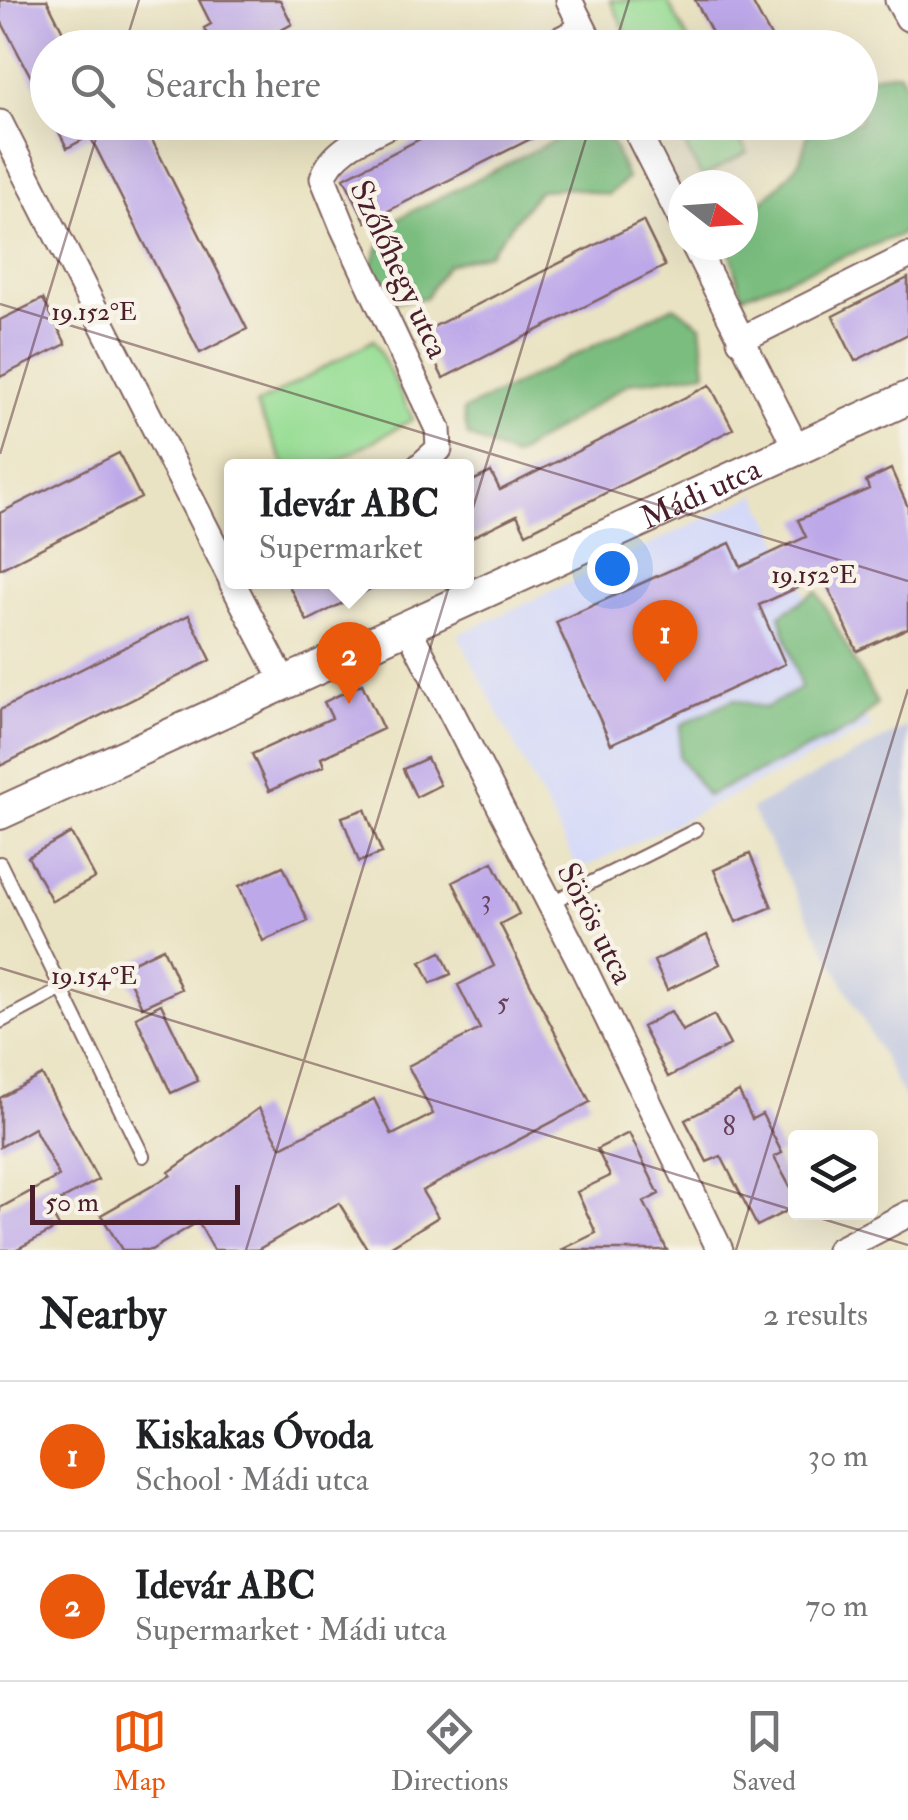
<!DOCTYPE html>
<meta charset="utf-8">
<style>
:root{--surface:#fff;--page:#f2f2f2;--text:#202124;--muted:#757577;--line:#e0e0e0;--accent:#ea580c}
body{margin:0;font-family:"IM FELL Double Pica",serif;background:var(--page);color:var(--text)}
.controls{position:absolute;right:30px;bottom:30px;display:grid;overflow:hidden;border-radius:10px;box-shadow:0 10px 40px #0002}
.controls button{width:90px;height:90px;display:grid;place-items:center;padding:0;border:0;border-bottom:2px solid var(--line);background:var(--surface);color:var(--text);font:50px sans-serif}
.compass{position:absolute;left:668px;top:170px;width:90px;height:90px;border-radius:50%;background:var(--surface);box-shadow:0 10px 40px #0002;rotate:107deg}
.scale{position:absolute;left:30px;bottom:25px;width:210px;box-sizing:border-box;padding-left:10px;border:5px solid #4a1f2b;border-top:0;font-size:28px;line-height:35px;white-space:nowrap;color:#4a1f2b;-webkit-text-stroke:8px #f7f3e8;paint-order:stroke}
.you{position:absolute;left:612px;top:568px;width:35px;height:35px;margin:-25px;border:8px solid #fff;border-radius:50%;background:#1a73e8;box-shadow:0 0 0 15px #1a73e833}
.badge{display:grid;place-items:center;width:65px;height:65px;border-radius:50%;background:var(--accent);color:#fff;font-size:32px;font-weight:700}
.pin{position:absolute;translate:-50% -82px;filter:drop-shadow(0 2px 5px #0008)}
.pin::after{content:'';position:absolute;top:52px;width:35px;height:30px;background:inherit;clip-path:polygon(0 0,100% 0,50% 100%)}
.popup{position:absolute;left:224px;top:459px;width:250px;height:130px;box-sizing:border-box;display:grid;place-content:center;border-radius:10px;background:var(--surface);filter:drop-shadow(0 2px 8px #0005);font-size:32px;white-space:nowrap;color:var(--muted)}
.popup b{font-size:38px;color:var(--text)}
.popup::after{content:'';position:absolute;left:50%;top:100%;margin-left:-20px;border:20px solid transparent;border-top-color:var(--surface)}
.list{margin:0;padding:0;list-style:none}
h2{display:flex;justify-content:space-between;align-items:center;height:130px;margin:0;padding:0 40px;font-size:42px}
h2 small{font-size:32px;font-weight:400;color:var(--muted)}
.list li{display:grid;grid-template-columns:65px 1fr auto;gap:30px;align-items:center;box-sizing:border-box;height:150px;padding:0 40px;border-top:2px solid var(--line)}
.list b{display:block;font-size:38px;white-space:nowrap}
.list p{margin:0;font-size:32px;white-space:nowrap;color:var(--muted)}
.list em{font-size:32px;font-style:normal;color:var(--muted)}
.icon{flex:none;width:55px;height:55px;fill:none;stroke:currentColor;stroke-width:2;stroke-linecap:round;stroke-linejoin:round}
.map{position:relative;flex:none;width:908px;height:1250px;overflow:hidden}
.search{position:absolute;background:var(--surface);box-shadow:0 10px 40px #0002;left:30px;right:30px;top:30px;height:110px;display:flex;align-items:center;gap:25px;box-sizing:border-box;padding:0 35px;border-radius:55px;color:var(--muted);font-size:38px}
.sheet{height:430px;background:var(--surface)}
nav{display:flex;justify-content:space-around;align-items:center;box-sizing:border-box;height:140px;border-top:2px solid var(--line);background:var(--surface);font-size:28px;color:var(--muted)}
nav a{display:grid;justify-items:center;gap:5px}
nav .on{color:var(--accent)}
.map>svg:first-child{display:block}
.built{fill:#d3d8f9}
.industrial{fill:#bcc3de}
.green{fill:#99de96;stroke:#727e60;stroke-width:2.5}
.forest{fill:#7abd7f;stroke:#626e55;stroke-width:2.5}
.building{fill:#bda8e9}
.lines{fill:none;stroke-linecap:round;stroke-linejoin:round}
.service-casing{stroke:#826460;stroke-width:16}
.minor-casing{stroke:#826460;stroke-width:29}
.tertiary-casing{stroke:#826460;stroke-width:36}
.service{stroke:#fff;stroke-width:12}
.minor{stroke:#fff;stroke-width:25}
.tertiary{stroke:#fff;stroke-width:32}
.ticks{fill:none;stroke:#4a1f2b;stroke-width:2.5;stroke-opacity:0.45}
.labels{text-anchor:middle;stroke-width:9;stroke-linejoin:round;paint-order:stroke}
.number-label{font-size:28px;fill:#67415a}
.street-label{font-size:32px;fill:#4a1f2b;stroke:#f7f3e8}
.ticks-label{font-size:25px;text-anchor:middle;fill:#4a1f2b;stroke:#f7f3e8;stroke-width:9;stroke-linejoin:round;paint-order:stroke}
</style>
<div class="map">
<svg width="908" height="1250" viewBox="0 0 908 1250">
<rect width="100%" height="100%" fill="#f7f3e8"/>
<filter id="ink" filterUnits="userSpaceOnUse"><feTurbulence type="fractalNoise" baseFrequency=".01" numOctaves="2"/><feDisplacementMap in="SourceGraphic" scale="20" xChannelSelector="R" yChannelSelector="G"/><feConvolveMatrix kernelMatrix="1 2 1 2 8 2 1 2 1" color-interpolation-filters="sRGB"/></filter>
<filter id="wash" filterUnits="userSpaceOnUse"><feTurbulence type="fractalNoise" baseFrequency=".0048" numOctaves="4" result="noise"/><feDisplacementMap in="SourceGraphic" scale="40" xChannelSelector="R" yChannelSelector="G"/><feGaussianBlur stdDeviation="2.25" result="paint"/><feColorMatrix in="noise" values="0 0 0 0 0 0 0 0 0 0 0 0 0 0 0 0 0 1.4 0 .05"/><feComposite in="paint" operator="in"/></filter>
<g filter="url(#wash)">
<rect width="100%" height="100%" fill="#eae3c3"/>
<path class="built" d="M757,494L871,728L579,870L458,635Z"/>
<path class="industrial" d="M908,726V1105L751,809Z"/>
<path class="green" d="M610,0H667L692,47H634Z
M673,123H731L747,152L702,177Z
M374,340L413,419L328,466H285L256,405Z"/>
<path class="forest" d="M899,72L908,87V228L900,235L742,296L731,253L735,245H743C743,204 781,193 799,161C805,150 807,134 810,123L860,122L861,77Z
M598,133L612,142L627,179L608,195L572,188L539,190L489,253L447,265L425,298L395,301L370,268L389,223L563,136Z
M674,306L701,325L706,372L629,383L513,457L468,436L463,411Z
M817,591L877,704L854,727L707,796L679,757L681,725L733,699L765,708L801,688L780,615Z"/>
<g id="blocks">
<path class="building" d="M0,0H47L71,48H48V109L0,19Z
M199,0H280L292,24L249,48H214L204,28L211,24Z
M695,0H751L777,48H720Z
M54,122H143L247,329L200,353L90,136L67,148Z
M453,122H564L366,222L344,178Z
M643,221L665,266L443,378L421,333Z
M908,278V334L855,361L833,316Z
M43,299L66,344L0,377V320Z
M710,385L733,429L526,533L517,515L466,540V484L491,472L500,490Z
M119,453L141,498L0,569V513Z
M891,469L908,507V628L857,651L823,576L759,605L785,664L611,744L556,622L730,543L741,567L806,537L798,520L869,489L866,481Z
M287,582H384L307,621Z
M189,615L211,660L0,766V710Z
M362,684L383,729L321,758L324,766L269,791L252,754L332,718L324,702Z
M427,758L440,785L416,797L403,769Z
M365,809L382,853L359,862L342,817Z
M71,833L95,878L52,901L28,857Z
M750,854L772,907L736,922L714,870Z
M493,862L519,914L500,924L590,1102L422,1191L438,1217L385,1250H368L339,1203L257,1250H214L198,1222L151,1250H122L101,1215L171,1175L169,1172L259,1108L281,1147L374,1099L392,1135L433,1114L408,1066L480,1029L458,985L494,966L453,882Z
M283,866L308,921L263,941L239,886Z
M707,935L720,964L667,990L654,961Z
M163,948L181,989L142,1007L123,967Z
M441,952L451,974L431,983L421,962Z
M161,1004L198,1081L171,1093L136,1017Z
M671,1011L682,1031L714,1015L730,1045L668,1077L642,1027Z
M42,1075L98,1180L48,1207L59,1227L15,1250H0V1208L59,1176L34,1128L0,1147V1098Z
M739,1092L752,1119L762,1114L782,1153L774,1157L796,1198V1206L757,1226L721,1156L707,1162L685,1120Z
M629,1133L659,1194L644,1202L667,1250H561L596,1233L577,1192L610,1176L597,1149Z"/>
</g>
</g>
<g filter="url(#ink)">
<use href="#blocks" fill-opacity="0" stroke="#826460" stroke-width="2.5"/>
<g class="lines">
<g class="service-casing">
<path id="service" d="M0,863L143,1156
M550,903L696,830
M0,1022L62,989"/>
</g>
<g class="minor-casing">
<path id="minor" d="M569,0L593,48
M898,0L908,18
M544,48L583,28
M395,122C368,136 333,148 323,178L343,227L438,429L439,449L419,467
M632,122L683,223
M0,123L232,580
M694,245L797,449
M740,340L908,256
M232,582L285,684
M408,628L583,967L720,1250
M839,1250L908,1214"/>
</g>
<g class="tertiary-casing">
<g id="tertiary">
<path id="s1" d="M0,813L908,398"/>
</g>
</g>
<use href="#service" class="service"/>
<use href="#minor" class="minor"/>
<use href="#tertiary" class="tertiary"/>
</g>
</g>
<path class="ticks" d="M124,48L139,0M614,48L629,0M0,304L908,581M0,454L101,122M0,968L796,1211M800,1212L908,1245M246,1250L591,122M736,1250L908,689"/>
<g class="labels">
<g class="number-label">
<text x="486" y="908">3</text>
<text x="503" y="1011">5</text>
<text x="729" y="1135">8</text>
</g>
<g class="street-label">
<text transform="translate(400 269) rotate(65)" y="11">Szőlőhegy utca</text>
<text dy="11" stroke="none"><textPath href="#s1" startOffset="770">Mádi utca</textPath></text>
<text transform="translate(596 923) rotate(63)" y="11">Sörös utca</text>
</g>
</g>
<g class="ticks-label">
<text x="94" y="320">19.152°E</text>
<text x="814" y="583">19.152°E</text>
<text x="94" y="984">19.154°E</text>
</g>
</svg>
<div class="controls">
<button><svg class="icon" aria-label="layers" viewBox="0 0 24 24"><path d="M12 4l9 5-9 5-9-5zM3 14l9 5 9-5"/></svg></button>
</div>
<svg class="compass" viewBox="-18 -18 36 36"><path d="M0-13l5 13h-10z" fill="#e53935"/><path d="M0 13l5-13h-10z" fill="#757577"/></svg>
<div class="scale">50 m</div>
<div class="you"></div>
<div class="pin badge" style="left:665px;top:682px">1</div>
<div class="pin badge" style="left:349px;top:704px">2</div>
<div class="popup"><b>Idevár ABC</b>Supermarket</div>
<div class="search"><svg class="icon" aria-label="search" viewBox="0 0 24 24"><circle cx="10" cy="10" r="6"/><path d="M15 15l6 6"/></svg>Search here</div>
</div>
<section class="sheet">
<h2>Nearby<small>2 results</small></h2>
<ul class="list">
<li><span class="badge">1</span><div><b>Kiskakas Óvoda</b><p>School · Mádi utca</p></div><em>30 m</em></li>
<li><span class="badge">2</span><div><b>Idevár ABC</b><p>Supermarket · Mádi utca</p></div><em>70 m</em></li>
</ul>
</section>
<nav>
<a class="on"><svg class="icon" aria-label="map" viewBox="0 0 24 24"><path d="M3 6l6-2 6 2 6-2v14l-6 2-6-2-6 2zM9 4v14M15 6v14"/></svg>Map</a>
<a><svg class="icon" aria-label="directions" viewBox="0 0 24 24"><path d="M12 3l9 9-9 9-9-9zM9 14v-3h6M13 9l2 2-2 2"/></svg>Directions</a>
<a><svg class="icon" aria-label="saved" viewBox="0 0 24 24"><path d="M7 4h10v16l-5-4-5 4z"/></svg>Saved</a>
</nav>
